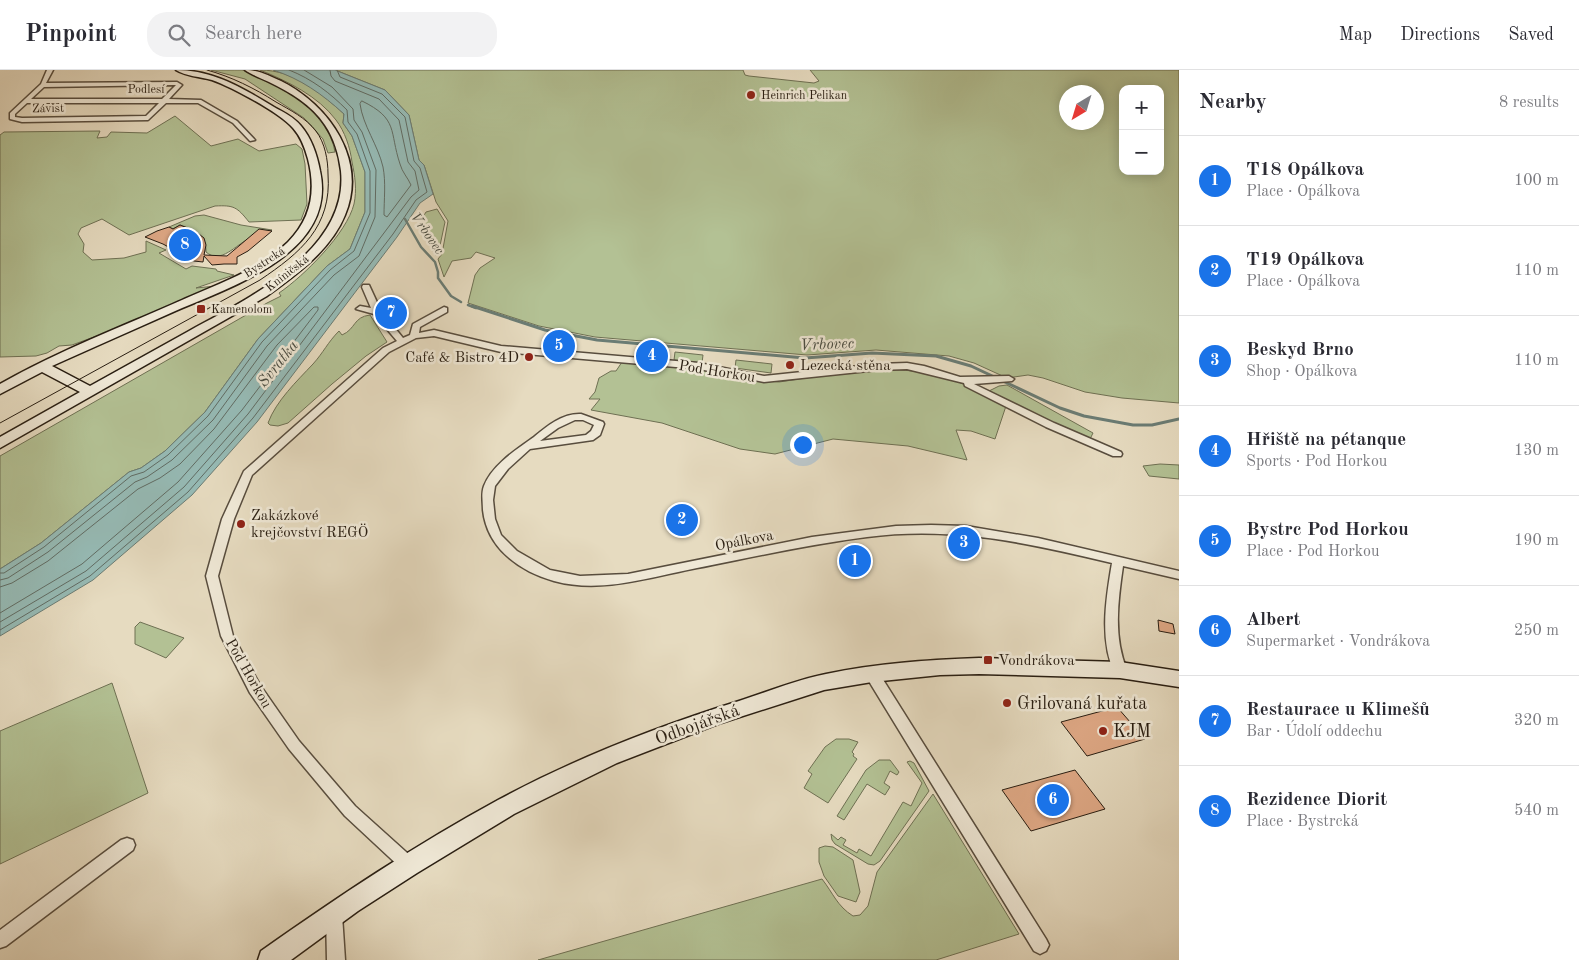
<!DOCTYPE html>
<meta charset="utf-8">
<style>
:root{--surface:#fff;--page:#f2f2f3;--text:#2b2b33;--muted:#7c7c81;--line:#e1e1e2;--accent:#1a73e8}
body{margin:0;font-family:"Old Standard TT",serif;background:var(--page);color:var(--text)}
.controls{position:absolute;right:15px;top:15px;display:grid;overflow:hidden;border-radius:10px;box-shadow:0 2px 12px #0003}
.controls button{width:45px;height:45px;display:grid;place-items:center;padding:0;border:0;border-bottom:1px solid var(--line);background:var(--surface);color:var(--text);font:25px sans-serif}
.compass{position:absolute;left:1059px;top:15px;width:45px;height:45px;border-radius:50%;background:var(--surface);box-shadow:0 2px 12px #0003;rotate:218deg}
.you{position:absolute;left:802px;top:374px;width:18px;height:18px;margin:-12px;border:4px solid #fff;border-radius:50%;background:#1a73e8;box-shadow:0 0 0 8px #1a73e833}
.badge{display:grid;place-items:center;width:32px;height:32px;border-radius:50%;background:var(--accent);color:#fff;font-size:16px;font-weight:700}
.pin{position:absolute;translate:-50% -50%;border:2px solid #fff;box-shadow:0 1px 5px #0006}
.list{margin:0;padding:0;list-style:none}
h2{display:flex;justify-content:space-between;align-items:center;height:65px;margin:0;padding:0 20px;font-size:21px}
h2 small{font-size:16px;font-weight:400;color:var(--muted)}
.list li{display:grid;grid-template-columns:32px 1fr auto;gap:15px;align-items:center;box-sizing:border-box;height:90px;padding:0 20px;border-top:1px solid var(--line)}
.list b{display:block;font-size:19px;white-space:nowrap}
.list p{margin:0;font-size:16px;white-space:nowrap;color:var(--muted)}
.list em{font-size:16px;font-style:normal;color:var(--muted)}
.icon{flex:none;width:28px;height:28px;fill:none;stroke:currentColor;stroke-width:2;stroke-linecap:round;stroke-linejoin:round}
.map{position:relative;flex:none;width:1179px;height:890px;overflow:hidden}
header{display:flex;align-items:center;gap:30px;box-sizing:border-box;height:70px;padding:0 25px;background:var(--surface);border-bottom:1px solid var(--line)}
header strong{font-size:24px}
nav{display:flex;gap:28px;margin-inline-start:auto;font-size:18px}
.search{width:350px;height:45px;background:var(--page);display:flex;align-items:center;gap:12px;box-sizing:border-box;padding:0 18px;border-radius:20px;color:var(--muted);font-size:19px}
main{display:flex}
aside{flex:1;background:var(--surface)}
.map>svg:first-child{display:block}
.green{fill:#b3c194;stroke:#6e7053;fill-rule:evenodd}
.water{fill:#96bbb6;stroke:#6a7c74}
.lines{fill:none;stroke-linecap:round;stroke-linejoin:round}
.shore{stroke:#606c64;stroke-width:1}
.stream-far1{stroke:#6a7c74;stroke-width:2.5}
.stream{stroke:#6a7c74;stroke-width:3}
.building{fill:#dea885;stroke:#291e12}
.street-casing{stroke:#584d3e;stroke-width:3}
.secondary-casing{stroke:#291e12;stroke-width:3}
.street{fill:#efe8d6;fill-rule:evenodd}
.secondary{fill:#efe8d6;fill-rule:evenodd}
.tram{stroke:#291e12;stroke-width:1}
.poi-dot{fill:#8f2418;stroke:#efe8d6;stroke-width:2}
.labels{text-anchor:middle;stroke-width:5;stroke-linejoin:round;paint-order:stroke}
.far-street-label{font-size:12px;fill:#291e12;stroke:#efe8d6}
.far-poi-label{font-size:12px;fill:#291e12;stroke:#efe8d6;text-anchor:start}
.far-water-label{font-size:14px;font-style:italic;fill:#4a4d43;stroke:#efe8d6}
.poi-label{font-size:15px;fill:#291e12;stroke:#efe8d6;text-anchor:start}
.street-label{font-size:15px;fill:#291e12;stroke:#efe8d6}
.water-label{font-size:16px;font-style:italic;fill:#4a4d43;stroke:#efe8d6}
.near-poi-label{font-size:18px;fill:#291e12;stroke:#efe8d6;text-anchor:start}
.near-street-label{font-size:18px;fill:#291e12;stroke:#efe8d6}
</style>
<header>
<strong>Pinpoint</strong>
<div class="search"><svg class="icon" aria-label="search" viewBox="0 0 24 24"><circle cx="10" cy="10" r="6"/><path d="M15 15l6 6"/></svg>Search here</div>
<nav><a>Map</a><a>Directions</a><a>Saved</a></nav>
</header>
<main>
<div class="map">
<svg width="1179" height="890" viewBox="0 0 1179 890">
<rect width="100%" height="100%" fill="#e6dbc0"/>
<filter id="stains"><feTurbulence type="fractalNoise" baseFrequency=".004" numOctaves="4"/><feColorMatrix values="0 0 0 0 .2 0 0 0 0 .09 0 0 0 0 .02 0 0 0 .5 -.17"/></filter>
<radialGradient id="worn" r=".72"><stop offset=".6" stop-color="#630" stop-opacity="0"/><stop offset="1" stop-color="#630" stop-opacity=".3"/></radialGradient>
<path class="green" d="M211,0C221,0 233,0 242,0C278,8 329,44 335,82L328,83L323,69L304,48L245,9Z
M260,0C294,0 320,22 344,44L343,53L352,66L365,102V142L350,179L327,196L258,269L205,342L165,381L141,398L129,402L41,473L0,499V386L267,233L281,226L279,223C304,206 347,163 354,134C357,120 355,106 352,92C350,77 345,62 336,50C318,26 287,11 260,0Z
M335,0H743L745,5L749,6L814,13L819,11L810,0H1179V333L1122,328L1085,322L1043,308L1028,305L1007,308L974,293L949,286L876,280L807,285L595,267L539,256L468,233L475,205L480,198L495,188L476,182L471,188L452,191L444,207L438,189L442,184L448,151L436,132L424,95L419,90L409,45L385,20ZM1123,19H1160V101H1123ZM1066,22H1096V52H1066Z
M175,46L211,76L238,69L259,81L296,74L302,79L305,94L307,134L301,150L249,152C237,137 234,135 215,136L129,165L102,149L81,158L78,164L84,174L83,182L92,190L124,188L146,182V171L166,180L159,183L186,199L192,196L216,199L217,201L234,205L196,218L216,216L124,256L72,275L59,276L47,283L36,286L0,287V65L4,62L100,61L97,68L107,67L111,62L147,63Z
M437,139L445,152L438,185H435L420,152L426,142Z
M204,145L241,155L272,160C266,164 257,165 249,169C236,174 221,195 206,182C206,164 196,161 180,155L173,159L169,157L195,146Z
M370,245L387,272L366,286L332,314L288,353L278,356L270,355L268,353C276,331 297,311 313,294C323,283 328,272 339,261L342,265C356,259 353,247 370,245Z
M675,282L703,285L702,293L674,290Z
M736,290L772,294L771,303L735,298Z
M622,292L703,300L731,305V307L779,312C835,304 892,291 947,308C967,314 987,326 1006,336L995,369L971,361L956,360L967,390L908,376L833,369L775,384L740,379L662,353L591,340L600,329H589L595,322L599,308L611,301H616Z
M1007,315L1093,363L1089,371L989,321L999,316Z
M1160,394L1179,395V409L1149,406L1143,396Z
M140,552L184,568L166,588L135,574V557Z
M112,613L148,723L0,794V661Z
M836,669H849L858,672L852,682L854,684L853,686L857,689L828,733L804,718L812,704L808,701L825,677Z
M879,690H890L899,702L897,705L890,701L884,713L890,717L885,725L867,714L844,750L837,746L866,700Z
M910,691L914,693L929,721L880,791L874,795L868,794L835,774L832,770L831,764L838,770L841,767L846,770L843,775L857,783L859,779L871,786L903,732L911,736L922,713L907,692Z
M933,724L1019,864L936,890H538L822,809C833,823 837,836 853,846L860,845L868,836L877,802Z
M825,776L833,777L853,790L860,822L856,832L838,826L824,806L819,792V778Z"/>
<path class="water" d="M273,0H335L385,20L409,45L419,90L424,95L433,124L420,133L397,167L257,352L192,425L93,510L0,566V499L41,473L129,402L141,398L165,381L205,342L258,269L327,196L350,179L365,142V102L352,66L343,53L344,44C322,24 301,9 273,0Z"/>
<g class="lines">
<path class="shore" d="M362,31C399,49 389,61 400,94C402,102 408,108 411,115L387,147L384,145C384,130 386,112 383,97C378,75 363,56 360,34Z
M0,503H4L44,477L131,406L144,402L168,385L208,346L262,272L330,200L354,181L370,143V101L357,64L348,52L347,40C330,23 312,9 289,0
M0,510L8,508L48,482L135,412L147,407L172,390L213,350L267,276L334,205L359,186L375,147L376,100L362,62L354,50L353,39L332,17L304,0
M0,517L12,513L48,491L138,419L160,408L180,394L214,359L277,275L314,237H318V240L242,340L178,412L82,494L0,543
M0,552L86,501L184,417L248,344L411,127L419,120L415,101L408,92L399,50L379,29L335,11L331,6L330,0
M0,560L90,506L188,422L253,348L393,164L416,130L427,122L420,98L414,91L405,47L382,24L340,7L337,0"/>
<path class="stream-far1" d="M405,149L421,177L435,192L438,202V208L451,226L461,232
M468,235L476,238"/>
<path class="stream" d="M472,236L545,260L597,270L805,288L872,283L936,286L971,296L1060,338L1084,346L1133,355H1152L1179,349"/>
</g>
<path class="building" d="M180,155L195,161L204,168L206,175L204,185L227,186L259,159L272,161L248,181L237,187V194H224L212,195L204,186L203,192L194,191L163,174L145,167L157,161L169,157L173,159Z
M852,485L862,489L859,498L846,493Z
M1158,550L1173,554L1175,564L1159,561Z
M1117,637L1145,669L1087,686L1061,652Z
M1075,700L1105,739L1031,761L1002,720Z"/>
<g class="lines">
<g class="street-casing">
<path id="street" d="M47,0H53L46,13L177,12L182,15L169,29L201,30L237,51L255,70L250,71L233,53L198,33H166L148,50L22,52L10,49V43L41,14ZM174,15H176L162,29H31L44,17ZM27,33H159L146,46L22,48L15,47V44Z
M363,215H369L381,241L403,268L410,265L413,254L444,237L447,238V242L420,257L419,263L434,260L501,276L699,293L764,306L878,294L907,293L924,296L960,307L1009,306L1014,309L1012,311L974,314L1054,353L1121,382L1122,384L1121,386H1113L1046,357L965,316L964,313L907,299L878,300L764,312L699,299L501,282L434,266L416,268L389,282L252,405L234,449L218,506L233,566L260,615L299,671L355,736L415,790L417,795L415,800L409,803L403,800L345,746L289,679L250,623L221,566L206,506L222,449L244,401L383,278L397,271L374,244L356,239L360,236L371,238L362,217Z
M581,344L603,352L604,354L600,365L593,370L530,379L508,399L495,416L493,430L495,449L501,465L517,481L550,500L580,506L628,504L812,467L896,456L931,455L966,456L1038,468L1179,501V509L1123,496C1118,530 1113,567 1127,600L1125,604L1120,605L1115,604C1099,571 1106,528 1112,493C1029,473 953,456 867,467C810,474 753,487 697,498C651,507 601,524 554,511C519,501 487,478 483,440C483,432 481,424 484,416C492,395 517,379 534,367C547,356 563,343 581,344ZM575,350H583L594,355L591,361L586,365L540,371L558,358Z
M872,599L877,600L1046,869L1049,875L1046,881L1040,884L1034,881L867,608L865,604L867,600Z
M127,768L133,770L135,775L133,780L6,876L0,878V860L121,770Z
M334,837L340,839L342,845L345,890H327L326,845L328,839Z"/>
</g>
<g class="secondary-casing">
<path id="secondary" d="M176,0C213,0 243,18 274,37C283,42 294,47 301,56C312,69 317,85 320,101C338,183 231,217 173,242C133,260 92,278 52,296L90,316C123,298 156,279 189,261C247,229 349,181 341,101C339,85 334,68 325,55C312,35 290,22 269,12C261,8 252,5 245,0C259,0 269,6 281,11C329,35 368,90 345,145C331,180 296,205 267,226L0,378V367L80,322L42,302L0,324V314C58,281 121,257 182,230C218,214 259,200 288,172C312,148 316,120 308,89C305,78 301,67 293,58C280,43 232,17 212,10C201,7 185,6 176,0Z
M979,588L1120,592L1179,601V617L1120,608L979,604L940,605L872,612L824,620L718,654L617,693L514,744L417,803L358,841L291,890H258L261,881C338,827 415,775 498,730C574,689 656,657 739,631C767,622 796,610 826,604C876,593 928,590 979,588Z"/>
</g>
<use href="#street" class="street"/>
<use href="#secondary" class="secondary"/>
<path class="tram" d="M0,353L260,210C300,183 332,157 328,104C328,90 325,73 316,61C306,48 290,40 276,32C254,18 232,7 207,0"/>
</g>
<g class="poi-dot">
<circle cx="751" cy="25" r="5"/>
<rect x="196" y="234" width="10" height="10" rx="2.5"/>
<circle cx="529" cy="287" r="5"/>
<circle cx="790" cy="295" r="5"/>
<circle cx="241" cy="454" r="5"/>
<rect x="983" y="585" width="10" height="10" rx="2.5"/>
<circle cx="1007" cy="633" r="5"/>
<circle cx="1103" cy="661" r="5"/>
</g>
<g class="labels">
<g class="far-street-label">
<text x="146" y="23">Podlesí</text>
<text transform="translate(48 38) rotate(-1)" y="4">Závist</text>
<text transform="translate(264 192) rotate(-33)" y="4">Bystrcká</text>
<text transform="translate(287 203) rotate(-38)" y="4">Kníničská</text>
</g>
<g class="far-poi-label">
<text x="761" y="29">Heinrich Pelikan</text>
<text x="211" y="243">Kamenolom</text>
</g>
<g class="far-water-label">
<text transform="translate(428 163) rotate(55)" y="5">Vrbovec</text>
</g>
<g class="poi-label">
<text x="519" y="292" text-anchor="end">Café &amp; Bistro 4D</text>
<text x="800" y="300">Lezecká stěna</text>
<text x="251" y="450">Zakázkové<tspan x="251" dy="17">krejčovství REGÖ</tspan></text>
<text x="998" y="595">Vondrákova</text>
</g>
<g class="street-label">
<text transform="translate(717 301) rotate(9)" y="5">Pod Horkou</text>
<text transform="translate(744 470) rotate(-11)" y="5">Opálkova</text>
<text transform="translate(249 603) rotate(60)" y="5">Pod Horkou</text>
</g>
<g class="water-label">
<text transform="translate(827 273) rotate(-2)" y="6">Vrbovec</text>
<text transform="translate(277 293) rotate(-51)" y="6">Svratka</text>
</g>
<g class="near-poi-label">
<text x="1017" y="639">Grilovaná kuřata</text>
<text x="1113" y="667">KJM</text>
</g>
<g class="near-street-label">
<text transform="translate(697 654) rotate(-20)" y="6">Odbojářská</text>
</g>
</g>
<rect width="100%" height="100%" filter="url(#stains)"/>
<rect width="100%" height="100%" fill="url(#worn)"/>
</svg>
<div class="controls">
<button>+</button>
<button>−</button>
</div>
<svg class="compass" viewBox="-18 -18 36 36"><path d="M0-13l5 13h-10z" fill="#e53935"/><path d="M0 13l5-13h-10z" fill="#7c7c81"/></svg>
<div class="you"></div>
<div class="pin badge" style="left:855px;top:491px">1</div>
<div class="pin badge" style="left:682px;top:450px">2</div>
<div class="pin badge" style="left:964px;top:473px">3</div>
<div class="pin badge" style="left:652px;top:286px">4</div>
<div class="pin badge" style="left:559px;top:276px">5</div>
<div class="pin badge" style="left:1053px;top:730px">6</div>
<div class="pin badge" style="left:391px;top:243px">7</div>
<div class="pin badge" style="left:185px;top:175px">8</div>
</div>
<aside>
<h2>Nearby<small>8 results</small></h2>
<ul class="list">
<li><span class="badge">1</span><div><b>T18 Opálkova</b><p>Place · Opálkova</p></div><em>100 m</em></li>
<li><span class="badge">2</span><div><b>T19 Opálkova</b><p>Place · Opálkova</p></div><em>110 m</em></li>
<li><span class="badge">3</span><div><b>Beskyd Brno</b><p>Shop · Opálkova</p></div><em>110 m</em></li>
<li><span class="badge">4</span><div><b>Hřiště na pétanque</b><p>Sports · Pod Horkou</p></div><em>130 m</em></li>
<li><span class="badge">5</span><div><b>Bystrc Pod Horkou</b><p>Place · Pod Horkou</p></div><em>190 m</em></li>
<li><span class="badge">6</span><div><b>Albert</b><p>Supermarket · Vondrákova</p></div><em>250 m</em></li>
<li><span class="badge">7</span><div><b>Restaurace u Klimešů</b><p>Bar · Údolí oddechu</p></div><em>320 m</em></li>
<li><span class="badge">8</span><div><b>Rezidence Diorit</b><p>Place · Bystrcká</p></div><em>540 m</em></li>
</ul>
</aside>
</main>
